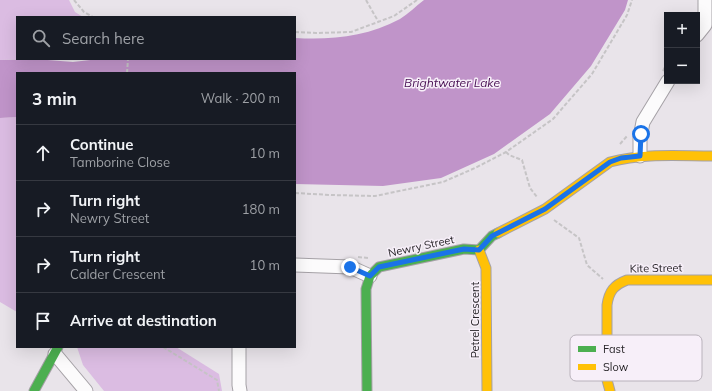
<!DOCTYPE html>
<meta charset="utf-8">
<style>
:root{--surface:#171b24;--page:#20242c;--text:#f1f3f6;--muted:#9ea1a6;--line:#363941}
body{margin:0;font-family:Mulish,sans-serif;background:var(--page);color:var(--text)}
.controls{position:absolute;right:12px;top:12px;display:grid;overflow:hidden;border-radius:0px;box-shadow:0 4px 16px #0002}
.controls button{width:36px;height:36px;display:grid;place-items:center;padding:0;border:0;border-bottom:1px solid var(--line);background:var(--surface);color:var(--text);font:20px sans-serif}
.stop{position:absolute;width:12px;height:12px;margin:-9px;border:3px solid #1a73e8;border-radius:50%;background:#fff}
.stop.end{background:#1a73e8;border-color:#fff;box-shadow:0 1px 4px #0008}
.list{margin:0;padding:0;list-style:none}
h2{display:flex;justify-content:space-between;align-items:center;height:52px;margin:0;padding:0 16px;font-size:17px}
h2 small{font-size:13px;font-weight:400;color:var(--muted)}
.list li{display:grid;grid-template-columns:26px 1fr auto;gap:12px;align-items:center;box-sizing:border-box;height:56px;padding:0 16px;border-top:1px solid var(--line)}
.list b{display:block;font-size:15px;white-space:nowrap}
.list p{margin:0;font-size:13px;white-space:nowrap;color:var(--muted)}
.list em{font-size:13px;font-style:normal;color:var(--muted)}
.icon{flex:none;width:22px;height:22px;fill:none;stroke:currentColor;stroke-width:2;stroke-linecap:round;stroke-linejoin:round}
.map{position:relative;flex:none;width:712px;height:391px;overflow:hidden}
.search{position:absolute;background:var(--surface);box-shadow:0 4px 16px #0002;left:16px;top:16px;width:280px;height:44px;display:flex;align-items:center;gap:10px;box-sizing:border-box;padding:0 14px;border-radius:0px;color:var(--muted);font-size:15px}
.panel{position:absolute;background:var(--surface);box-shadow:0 4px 16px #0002;left:16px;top:72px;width:280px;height:276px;border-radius:0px}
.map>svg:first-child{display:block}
.green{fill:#dbbce2}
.water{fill:#c094c9}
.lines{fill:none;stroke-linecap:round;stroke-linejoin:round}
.street-casing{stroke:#a5a1a6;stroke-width:15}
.fast-casing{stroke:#a5a1a6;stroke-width:11}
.slow-casing{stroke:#a5a1a6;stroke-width:11}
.path{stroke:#c6c4c6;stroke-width:2;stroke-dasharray:4 2;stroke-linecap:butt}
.street{stroke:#fcfbfc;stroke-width:13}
.fast{stroke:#4caf50;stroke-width:9}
.slow{stroke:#ffc107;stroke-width:9}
.route{stroke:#1a73e8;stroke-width:5}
.labels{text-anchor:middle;stroke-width:3;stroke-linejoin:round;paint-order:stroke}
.street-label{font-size:11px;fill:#282529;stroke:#f7eff9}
.water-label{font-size:12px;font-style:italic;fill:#470e52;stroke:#f7eff9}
.key{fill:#f7eff9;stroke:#b9b2bb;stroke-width:1}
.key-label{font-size:11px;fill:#282529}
</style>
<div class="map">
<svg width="712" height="391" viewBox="0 0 712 391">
<rect width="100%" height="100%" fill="#e9e4ea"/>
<path class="green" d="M0,0H69L75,12L83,17H17V59H19L0,60Z
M17,117V312L0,302V118Z
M77,347H176L219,374L222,391H104L83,365Z"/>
<path class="water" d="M424,0H628L625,10L591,66L550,114L494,154L441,178L383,186L295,184V73H17V117L0,118V60L35,59L73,62L99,59H295V38C331,40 367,37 400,19C408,14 416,6 424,0Z"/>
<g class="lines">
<g class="street-casing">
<path id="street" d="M697,35L705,25V0
M640,156V138L643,122L668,81
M295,265L350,267L370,276
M239,347V385L240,391
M55,354L86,391"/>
</g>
<g class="fast-casing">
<path id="fast" d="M34,391L58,347
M367,391L366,289L370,276L379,267L464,249L479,250L492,236L498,233"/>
</g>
<g class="slow-casing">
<path id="slow" d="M498,233L545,209L610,162C644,153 678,156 712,156
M479,250L486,268L487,391
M610,391L607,380V305C609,291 614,285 627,280H712"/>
</g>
<path class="path" d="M74,0L84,12L93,17
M366,0L378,21
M295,32L316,33L351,32L394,16L417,0
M663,71L667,63
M127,73L128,59
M620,144L628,135
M506,152L509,155L522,160L530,188L537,197
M295,193L331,195L375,196L443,182L475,168L506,152L553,119L592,74L627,15L632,0
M554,220L579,238L587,265L603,279
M358,257L368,258
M163,347L217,380L219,391"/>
<use href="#street" class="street"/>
<use href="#fast" class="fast"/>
<use href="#slow" class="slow"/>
</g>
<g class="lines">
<path class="route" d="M350,267L370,276L379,267L464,249L479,250L492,236L545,209L610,162L621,158L640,156L641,134"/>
</g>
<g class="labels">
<g class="street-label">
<text transform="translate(421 246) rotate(-12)" y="4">Newry Street</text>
<text transform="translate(656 268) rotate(-1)" y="4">Kite Street</text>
<text transform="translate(475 320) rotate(-90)" y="4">Petrel Crescent</text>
</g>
<g class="water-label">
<text x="452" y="87">Brightwater Lake</text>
</g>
</g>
<rect x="570" y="335" width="132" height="46" rx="6" class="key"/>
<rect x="578" y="346" width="18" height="6" fill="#4caf50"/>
<rect x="578" y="364" width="18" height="6" fill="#ffc107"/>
<g class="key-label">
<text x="603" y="353">Fast</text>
<text x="603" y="371">Slow</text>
</g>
</svg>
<div class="controls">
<button>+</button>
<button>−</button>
</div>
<div class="stop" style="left:641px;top:134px"></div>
<div class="stop end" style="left:350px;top:267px"></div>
<div class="search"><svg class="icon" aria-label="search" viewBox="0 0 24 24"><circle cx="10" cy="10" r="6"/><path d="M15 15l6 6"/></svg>Search here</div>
<section class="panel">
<h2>3 min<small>Walk · 200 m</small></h2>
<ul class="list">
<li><svg class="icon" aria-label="ahead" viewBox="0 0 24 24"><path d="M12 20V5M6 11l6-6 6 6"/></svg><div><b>Continue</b><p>Tamborine Close</p></div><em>10 m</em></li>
<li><svg class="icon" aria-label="right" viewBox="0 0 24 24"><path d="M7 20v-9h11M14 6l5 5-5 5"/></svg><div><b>Turn right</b><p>Newry Street</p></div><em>180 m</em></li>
<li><svg class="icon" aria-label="right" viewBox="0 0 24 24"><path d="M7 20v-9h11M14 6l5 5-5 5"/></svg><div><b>Turn right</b><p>Calder Crescent</p></div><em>10 m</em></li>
<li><svg class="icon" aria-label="arrive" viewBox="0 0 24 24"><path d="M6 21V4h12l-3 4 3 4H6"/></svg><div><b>Arrive at destination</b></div></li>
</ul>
</section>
</div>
